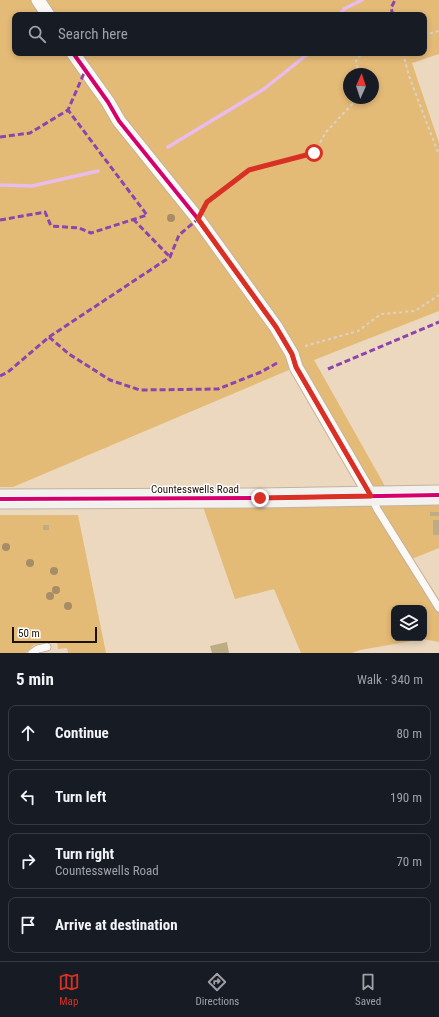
<!DOCTYPE html>
<meta charset="utf-8">
<style>
:root{--surface:#171b24;--page:#20242c;--text:#f1f3f6;--muted:#9ea1a6;--line:#363941;--accent:#d93025}
body{margin:0;font-family:"Roboto Condensed",sans-serif;background:var(--page);color:var(--text)}
.controls{position:absolute;right:12px;bottom:12px;display:grid;overflow:hidden;border-radius:8px;box-shadow:0 2px 6px #0003}
.controls button{width:36px;height:36px;display:grid;place-items:center;padding:0;border:0;border-bottom:1px solid var(--line);background:var(--surface);color:var(--text);font:20px sans-serif}
.compass{position:absolute;left:343px;top:68px;width:36px;height:36px;border-radius:50%;background:var(--surface);box-shadow:0 2px 6px #0003;rotate:3deg}
.scale{position:absolute;left:12px;bottom:10px;width:85px;box-sizing:border-box;padding-left:4px;border:2px solid #1e1202;border-top:0;font-size:11px;line-height:14px;white-space:nowrap;color:#1e1202;-webkit-text-stroke:3px #fff;paint-order:stroke}
.stop{position:absolute;width:12px;height:12px;margin:-9px;border:3px solid #d93025;border-radius:50%;background:#fff}
.stop.end{background:#d93025;border-color:#fff;box-shadow:0 1px 4px #0008}
.list{margin:0;padding:0;list-style:none}
h2{display:flex;justify-content:space-between;align-items:center;height:52px;margin:0;padding:0 16px;font-size:17px}
h2 small{font-size:13px;font-weight:400;color:var(--muted)}
.list li{display:grid;grid-template-columns:26px 1fr auto;gap:12px;align-items:center;box-sizing:border-box;height:56px;margin:0 8px 8px;padding:0 8px;border:1px solid var(--line);border-radius:8px}
.list b{display:block;font-size:15px;white-space:nowrap}
.list p{margin:0;font-size:13px;white-space:nowrap;color:var(--muted)}
.list em{font-size:13px;font-style:normal;color:var(--muted)}
.icon{flex:none;width:22px;height:22px;fill:none;stroke:currentColor;stroke-width:2;stroke-linecap:round;stroke-linejoin:round}
.map{position:relative;flex:none;width:439px;height:653px;overflow:hidden}
.search{position:absolute;background:var(--surface);box-shadow:0 2px 6px #0003;left:12px;right:12px;top:12px;height:44px;display:flex;align-items:center;gap:10px;box-sizing:border-box;padding:0 14px;border-radius:8px;color:var(--muted);font-size:15px}
.sheet{height:308px;background:var(--surface)}
nav{display:flex;justify-content:space-around;align-items:center;box-sizing:border-box;height:56px;border-top:1px solid var(--line);background:var(--surface);font-size:11px;color:var(--muted)}
nav a{display:grid;justify-items:center;gap:2px}
nav .on{color:var(--accent)}
.map>svg:first-child{display:block}
.green{fill:#e4ba77;fill-rule:evenodd}
.lines{fill:none;stroke-linecap:round;stroke-linejoin:round}
.stream{stroke:#e8bcec;stroke-width:3.5}
.building{fill:#bcad84}
.lane-casing{stroke:#c2b39e;stroke-width:9}
.street-casing{stroke:#c2b39e;stroke-width:15}
.secondary-casing{stroke:#c2b39e;stroke-width:21}
.path{stroke:#d9d3cb;stroke-width:2;stroke-dasharray:3 3;stroke-linecap:butt}
.lane{stroke:#fcf9f5;stroke-width:7}
.street{stroke:#fcf9f5;stroke-width:13}
.secondary{stroke:#f2f1ee;stroke-width:19}
.quiet{stroke:#8e44ad;stroke-width:3;stroke-dasharray:6 3;stroke-linecap:butt}
.cycleway-casing{stroke:#fff;stroke-width:6}
.cycleway{stroke:#d6006c;stroke-width:4}
.tree{fill:#a68d68}
.route{stroke:#d93025;stroke-width:5}
.labels{text-anchor:middle;stroke-width:3;stroke-linejoin:round;paint-order:stroke}
.street-label{font-size:11px;fill:#1e1202;stroke:#fff}
</style>
<div class="map">
<svg width="439" height="653" viewBox="0 0 439 653">
<rect width="100%" height="100%" fill="#ebd8be"/>
<path class="green" d="M0,0H439V54L412,63L439,143V311L314,360L386,488L372,489L296,367L13,487H0ZM15,15H424V53H15ZM349,74H373V98H349Z
M439,495V548L409,560L439,608V642L423,639L360,650L352,653H301L274,589L235,599L200,498ZM394,608H424V638H394Z
M0,515H78L106,653H68L67,648L58,649L57,641L34,645L26,653H0Z"/>
<g class="lines">
<path class="stream" d="M340,15L344,9L362,0
M168,147L264,89L309,53
M0,185L32,186L98,171"/>
</g>
<path class="building" d="M430,512H439V516H430Z
M433,520H439V535H433Z
M43,525H49V530H43Z
M227,642L229,653H212L210,646Z"/>
<g class="lines">
<g class="lane-casing">
<path id="lane" d="M372,498L377,509L439,608
M32,653L38,649L47,647"/>
</g>
<g class="street-casing">
<path id="street" d="M38,0L48,15
M73,53L108,102L119,121L198,219L276,327L292,354L296,367L371,496"/>
</g>
<g class="secondary-casing">
<path id="secondary" d="M0,499L261,498L439,495"/>
</g>
<path class="path" d="M424,35L439,31
M403,53L409,76L439,155
M359,74L356,61L362,53
M204,207L207,202L249,170L314,153L326,132L358,98
M305,346L358,331L381,314L415,311L439,295"/>
<use href="#lane" class="lane"/>
<use href="#street" class="street"/>
<use href="#secondary" class="secondary"/>
<path class="quiet" d="M393,15L391,8L395,0
M0,137L30,133L68,110L85,71
M133,219L170,257
M0,220L45,212L51,226L79,228L91,233L147,215L68,110
M49,337L69,354L110,380L140,390L218,389L261,372L277,363
M328,369L439,322
M0,376L8,372L49,337L170,257L179,235L198,219"/>
<g class="cycleway-casing">
<path id="cycleway" d="M73,53L108,102L119,121L198,219L276,327L292,354L296,367L371,496
M0,499L261,498L439,495"/>
</g>
<use href="#cycleway" class="cycleway"/>
</g>
<g class="tree">
<circle cx="171" cy="218" r="4"/>
<circle cx="6" cy="547" r="4"/>
<circle cx="30" cy="563" r="4"/>
<circle cx="54" cy="571" r="4"/>
<circle cx="56" cy="590" r="4"/>
<circle cx="50" cy="596" r="4"/>
<circle cx="68" cy="606" r="4"/>
</g>
<g class="lines">
<path class="route" d="M260,498L371,496L296,367L292,354L276,327L198,219L207,202L249,170L314,153"/>
</g>
<g class="labels">
<g class="street-label">
<text x="195" y="493">Countesswells Road</text>
</g>
</g>
</svg>
<div class="controls">
<button><svg class="icon" aria-label="layers" viewBox="0 0 24 24"><path d="M12 4l9 5-9 5-9-5zM3 14l9 5 9-5"/></svg></button>
</div>
<svg class="compass" viewBox="-18 -18 36 36"><path d="M0-13l5 13h-10z" fill="#e53935"/><path d="M0 13l5-13h-10z" fill="#9ea1a6"/></svg>
<div class="scale">50 m</div>
<div class="stop" style="left:314px;top:153px"></div>
<div class="stop end" style="left:260px;top:498px"></div>
<div class="search"><svg class="icon" aria-label="search" viewBox="0 0 24 24"><circle cx="10" cy="10" r="6"/><path d="M15 15l6 6"/></svg>Search here</div>
</div>
<section class="sheet">
<h2>5 min<small>Walk · 340 m</small></h2>
<ul class="list">
<li><svg class="icon" aria-label="ahead" viewBox="0 0 24 24"><path d="M12 20V5M6 11l6-6 6 6"/></svg><div><b>Continue</b></div><em>80 m</em></li>
<li><svg class="icon" aria-label="left" viewBox="0 0 24 24"><path d="M17 20v-9H6M10 6l-5 5 5 5"/></svg><div><b>Turn left</b></div><em>190 m</em></li>
<li><svg class="icon" aria-label="right" viewBox="0 0 24 24"><path d="M7 20v-9h11M14 6l5 5-5 5"/></svg><div><b>Turn right</b><p>Countesswells Road</p></div><em>70 m</em></li>
<li><svg class="icon" aria-label="arrive" viewBox="0 0 24 24"><path d="M6 21V4h12l-3 4 3 4H6"/></svg><div><b>Arrive at destination</b></div></li>
</ul>
</section>
<nav>
<a class="on"><svg class="icon" aria-label="map" viewBox="0 0 24 24"><path d="M3 6l6-2 6 2 6-2v14l-6 2-6-2-6 2zM9 4v14M15 6v14"/></svg>Map</a>
<a><svg class="icon" aria-label="directions" viewBox="0 0 24 24"><path d="M12 3l9 9-9 9-9-9zM9 14v-3h6M13 9l2 2-2 2"/></svg>Directions</a>
<a><svg class="icon" aria-label="saved" viewBox="0 0 24 24"><path d="M7 4h10v16l-5-4-5 4z"/></svg>Saved</a>
</nav>
